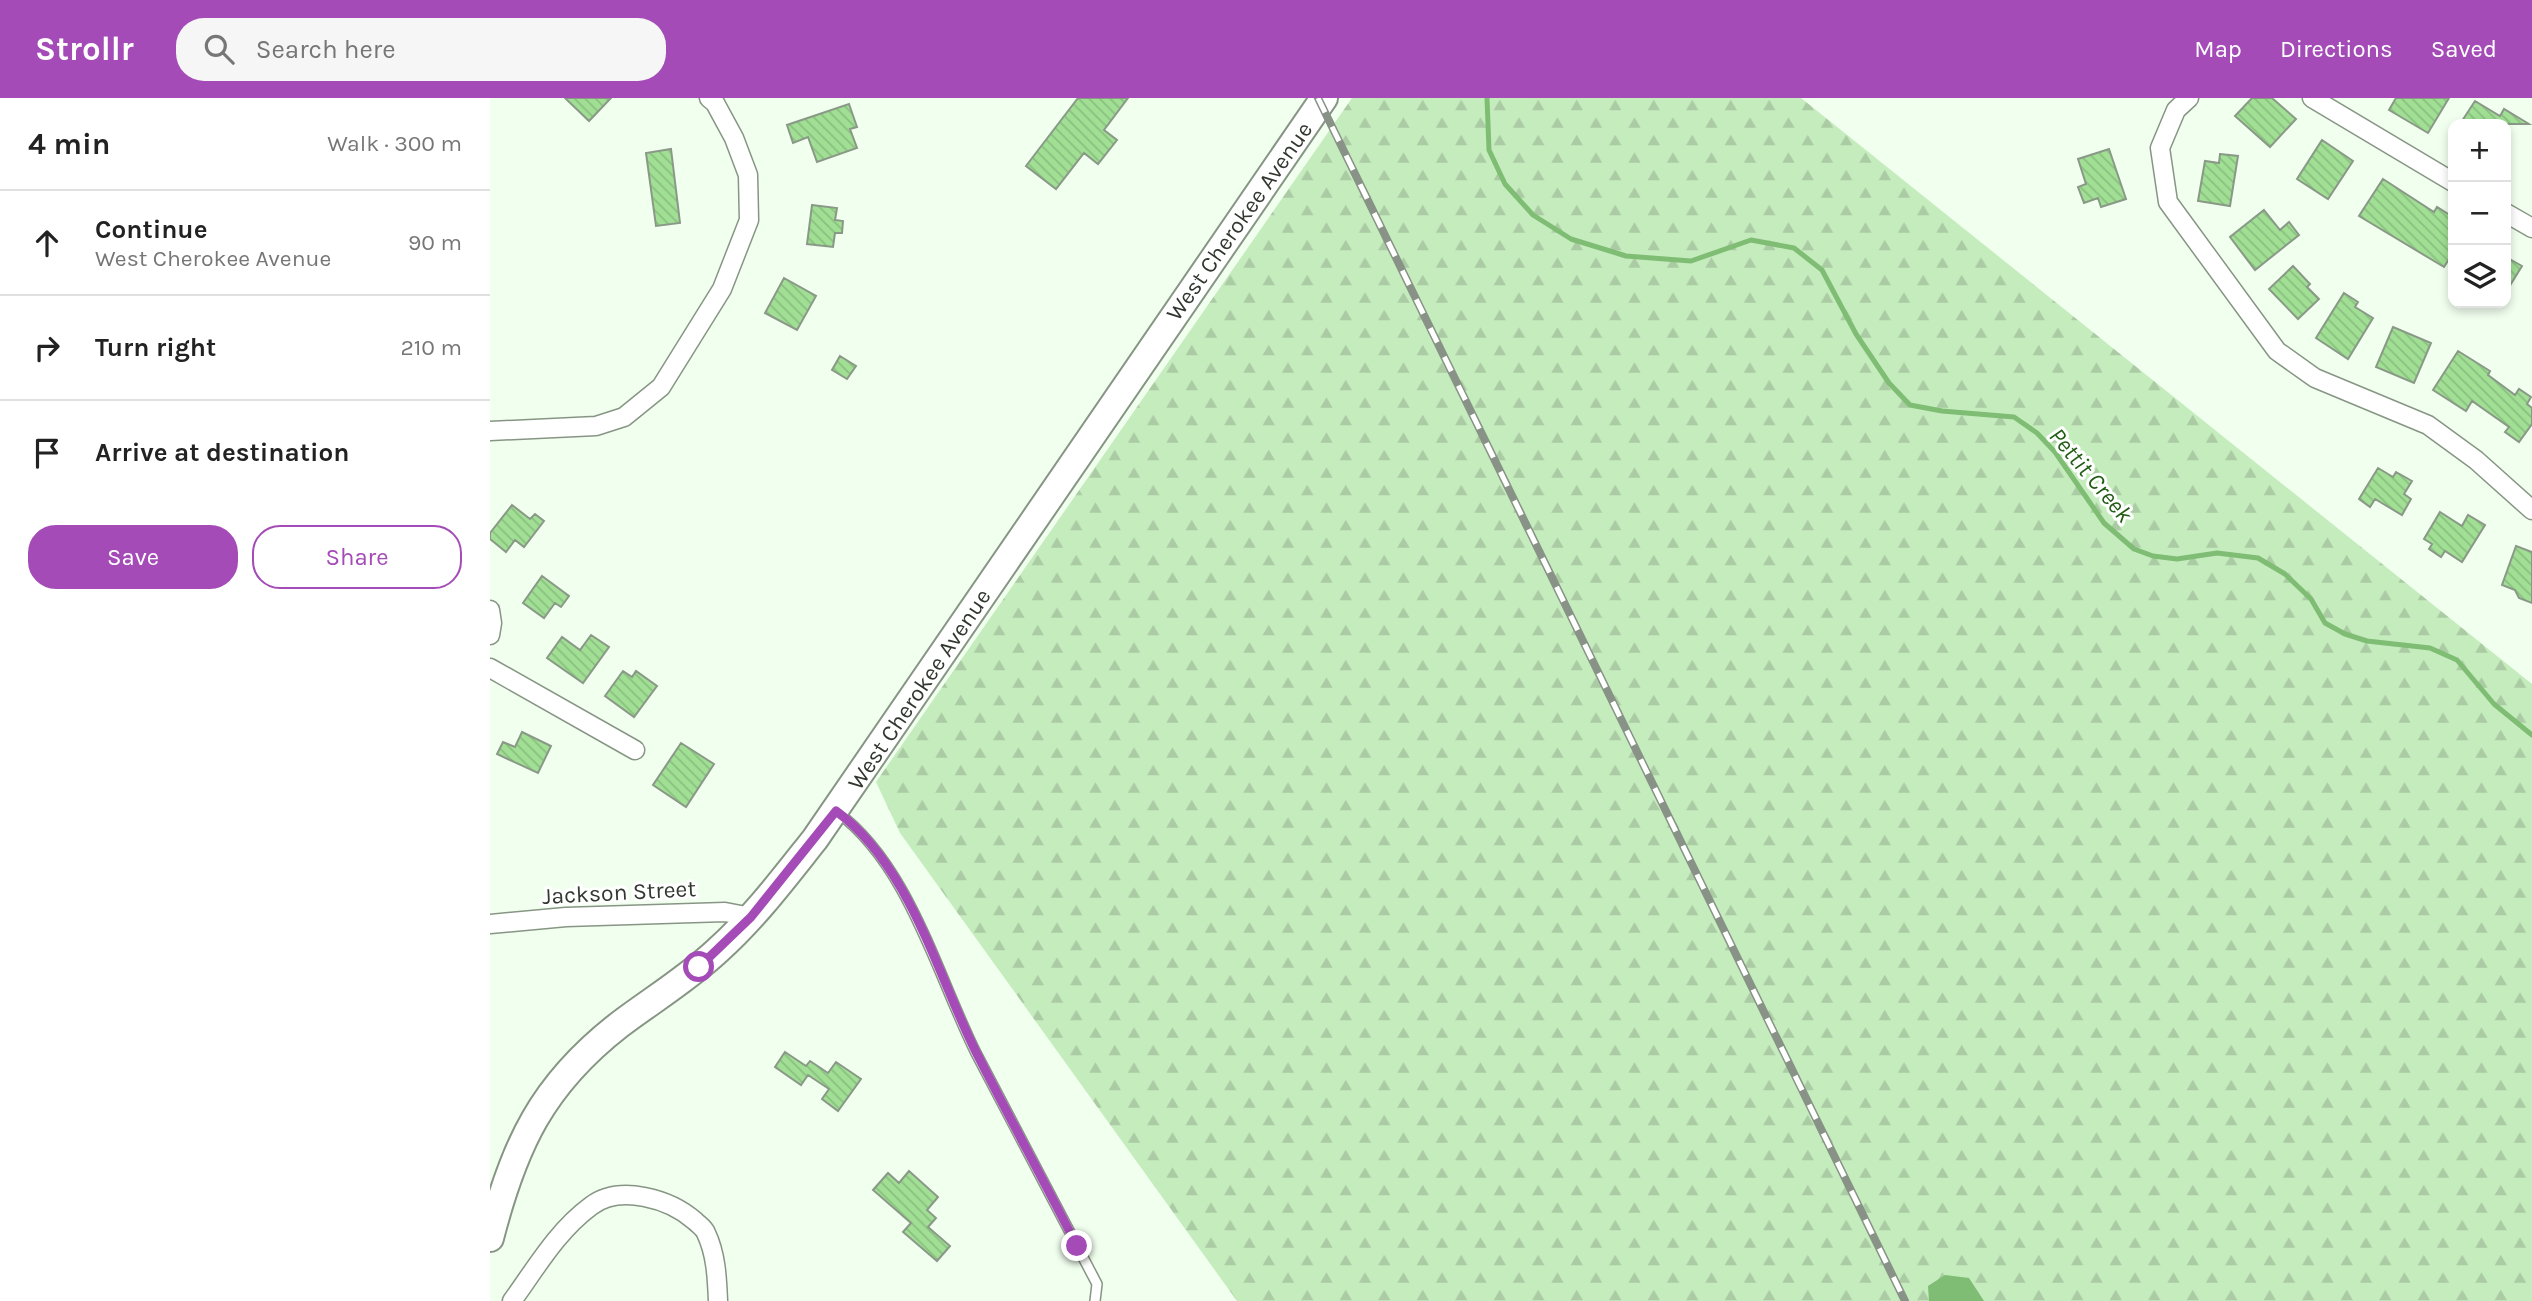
<!DOCTYPE html>
<meta charset="utf-8">
<style>
:root{--surface:#fff;--page:#f6f6f6;--text:#222;--muted:#767676;--line:#e0e0e0;--accent:#a44bb7}
body{margin:0;font-family:Karla,sans-serif;background:var(--page);color:var(--text)}
.controls{position:absolute;right:21px;top:21px;display:grid;overflow:hidden;border-radius:14px;box-shadow:0 4px 10px #0003}
.controls button{width:63px;height:63px;display:grid;place-items:center;padding:0;border:0;border-bottom:2px solid var(--line);background:var(--surface);color:var(--text);font:35px sans-serif}
.stop{position:absolute;width:21px;height:21px;margin:-16px;border:5px solid #a44bb7;border-radius:50%;background:#fff}
.stop.end{background:#a44bb7;border-color:#fff;box-shadow:0 2px 7px #0008}
.list{margin:0;padding:0;list-style:none}
h2{display:flex;justify-content:space-between;align-items:center;height:91px;margin:0;padding:0 28px;font-size:30px}
h2 small{font-size:23px;font-weight:400;color:var(--muted)}
.list li{display:grid;grid-template-columns:46px 1fr auto;gap:21px;align-items:center;box-sizing:border-box;height:105px;padding:0 28px;border-top:2px solid var(--line)}
.list b{display:block;font-size:26px;white-space:nowrap}
.list p{margin:0;font-size:23px;white-space:nowrap;color:var(--muted)}
.list em{font-size:23px;font-style:normal;color:var(--muted)}
.actions{display:flex;gap:14px;padding:21px 28px}
.actions a{flex:1;padding:16px 0;border:2px solid var(--accent);border-radius:28px;text-align:center;font-size:24px;color:var(--accent)}
.actions .main{background:var(--accent);color:#fff}
.icon{flex:none;width:38px;height:38px;fill:none;stroke:currentColor;stroke-width:2;stroke-linecap:round;stroke-linejoin:round}
.map{position:relative;flex:none;width:2042px;height:1203px;overflow:hidden}
header{display:flex;align-items:center;gap:42px;box-sizing:border-box;height:98px;padding:0 35px;background:var(--accent);color:#fff}
header strong{font-size:33px}
nav{display:flex;gap:38px;margin-inline-start:auto;font-size:24px}
.search{width:490px;height:63px;background:var(--page);display:flex;align-items:center;gap:18px;box-sizing:border-box;padding:0 24px;border-radius:28px;color:var(--muted);font-size:26px}
main{display:flex}
aside{flex:1;background:var(--surface)}
.map>svg:first-child{display:block}
.forest{fill:url(#forest-firs)}
.water{fill:#7fbc74}
.lines{fill:none;stroke-linecap:round;stroke-linejoin:round}
.stream{stroke:#7fbc74;stroke-width:5}
.building{fill:url(#building-back-hatch);stroke:#8a9987;stroke-width:2}
.lane-casing{stroke:#879684;stroke-width:12}
.street-casing{stroke:#879684;stroke-width:21}
.secondary-casing{stroke:#879684;stroke-width:30}
.lane{stroke:#fff;stroke-width:9}
.street{stroke:#fff;stroke-width:18}
.secondary{stroke:#fff;stroke-width:26}
.rail-casing{stroke:#899287;stroke-width:8}
.rail{stroke:#fff;stroke-width:5;stroke-dasharray:16;stroke-linecap:butt}
.route{stroke:#a44bb7;stroke-width:9}
.labels{text-anchor:middle;stroke-width:6;stroke-linejoin:round;paint-order:stroke}
.street-label{font-size:23px;fill:#323830;stroke:#fff}
.water-label{font-size:24px;font-style:italic;fill:#215c14;stroke:#fff}
</style>
<header>
<strong>Strollr</strong>
<div class="search"><svg class="icon" aria-label="search" viewBox="0 0 24 24"><circle cx="10" cy="10" r="6"/><path d="M15 15l6 6"/></svg>Search here</div>
<nav><a>Map</a><a>Directions</a><a>Saved</a></nav>
</header>
<main>
<aside>
<h2>4 min<small>Walk · 300 m</small></h2>
<ul class="list">
<li><svg class="icon" aria-label="ahead" viewBox="0 0 24 24"><path d="M12 20V5M6 11l6-6 6 6"/></svg><div><b>Continue</b><p>West Cherokee Avenue</p></div><em>90 m</em></li>
<li><svg class="icon" aria-label="right" viewBox="0 0 24 24"><path d="M7 20v-9h11M14 6l5 5-5 5"/></svg><div><b>Turn right</b></div><em>210 m</em></li>
<li><svg class="icon" aria-label="arrive" viewBox="0 0 24 24"><path d="M6 21V4h12l-3 4 3 4H6"/></svg><div><b>Arrive at destination</b></div></li>
</ul>
<div class="actions"><a class="main">Save</a><a>Share</a></div>
</aside>
<div class="map">
<svg width="2042" height="1203" viewBox="0 0 2042 1203">
<defs>
<pattern id="forest-firs" width="22" height="20" patternUnits="userSpaceOnUse" patternTransform="scale(1.75)"><rect width="22" height="20" fill="#c5ecbd"/><path d="M5 1l3.5 6h-7zM16 11l3.5 6h-7z" fill="#aacba3"/></pattern>
<pattern id="building-back-hatch" width="6" height="6" patternUnits="userSpaceOnUse" patternTransform="scale(1.75)"><rect width="6" height="6" fill="#a0df94"/><path d="M-1 5l2 2M0 0l6 6M5-1l2 2" fill="none" stroke="#8ac080"/></pattern>
</defs>
<rect width="100%" height="100%" fill="#f1ffef"/>
<path class="forest" d="M862,0H1311L2042,586V1203H747L410,735L386,684Z"/>
<path class="water" d="M1455,1177L1479,1180L1494,1203H1439L1438,1188Z"/>
<g class="lines">
<path class="stream" d="M997,0L999,52L1015,86L1043,117L1081,141L1136,158L1201,163L1261,142L1304,150L1332,172L1366,236L1399,285L1420,307L1452,313L1524,319L1547,335L1565,354L1614,425L1644,451L1663,458L1687,461L1727,455L1768,460L1795,476L1821,501L1835,525L1855,536L1877,543L1940,550L1967,562L2004,606L2042,637"/>
</g>
<path class="building" d="M75,0H121L99,23Z
M588,0H638L614,32L627,42L608,66L594,55L566,91L536,68Z
M1762,0H1782L1806,21L1780,49L1745,18Z
M1906,0H1959L1938,35L1899,12Z
M1985,3L2010,18L2014,11L2039,26H1970Z
M359,6L367,29L360,31L367,50L327,64L318,39L303,45L297,27Z
M1832,42L1863,63L1838,101L1807,81Z
M181,51L190,125L166,128L156,55Z
M1619,51L1636,101L1611,109L1608,100L1594,105L1588,89L1596,86L1588,61Z
M1730,56L1748,58L1740,108L1708,103L1715,63L1729,65Z
M1893,81L1944,114L1947,109L1963,119V155L1954,169L1869,118Z
M322,107L347,110L345,122L353,123L352,135H345L343,149L317,146Z
M1774,112L1790,132L1799,124L1809,137L1765,172L1740,139Z
M2016,159L2032,168L2016,194Z
M1803,168L1820,186L1817,189L1829,201L1808,221L1779,191Z
M294,180L326,198L307,232L275,215Z
M1854,195L1868,204L1865,209L1883,220L1858,261L1826,240Z
M1903,229L1941,245L1924,285L1886,269Z
M1968,253L2000,273L1998,277L2025,297L2029,291L2041,299L2037,306L2042,310V326L2029,344L2015,334L2019,329L1982,303L1976,313L1943,292Z
M350,258L366,268L357,281L342,272Z
M1888,370L1903,379L1906,374L1922,383L1914,396L1921,401L1912,417L1885,401L1880,409L1869,401Z
M22,407L40,421L45,416L54,423L34,449L25,442L16,454L0,441V435Z
M1950,414L1972,428L1978,417L1995,427L1972,464L1955,453L1951,459L1939,451L1942,446L1934,441Z
M2026,448L2042,454V505L2029,500L2025,492L2012,487Z
M52,478L79,498L71,509L65,505L54,520L33,505Z
M101,537L119,549L93,585L57,560L72,539L90,552Z
M133,573L142,579L146,573L167,588L144,619L115,598Z
M32,634L61,648L48,675L7,656L13,644L25,649Z
M191,645L224,666L196,709L163,687Z
M295,954L316,968L320,963L338,975L346,964L371,981L348,1013L332,1001L339,991L318,977L311,987L285,969Z
M419,1073L448,1099L437,1112L446,1120L438,1129L460,1148L447,1163L413,1134L421,1125L383,1092L398,1075L409,1085Z"/>
<g class="lines">
<g class="lane-casing">
<path id="lane" d="M347,714C419,767 447,877 486,955C526,1032 567,1109 607,1186L605,1203"/>
</g>
<g class="street-casing">
<path id="street" d="M1699,0L1686,12L1670,50L1678,104L1787,253L1825,280L1938,327L1986,362L2042,412
M1822,0L1963,84
M2016,115L2042,130
M0,333L106,328L134,319L171,289L232,191L259,122L258,77L244,40L225,5L219,0
M0,512L2,525L0,537
M0,570L145,652
M0,826L76,819L235,814L261,819
M22,1203C46,1170 67,1133 101,1108C130,1086 180,1101 205,1123C209,1127 214,1130 216,1135C226,1156 227,1179 228,1203"/>
</g>
<g class="secondary-casing">
<path id="secondary" d="M0,1140C24,1047 52,987 129,927C162,902 197,881 227,853C264,820 294,780 325,741L834,0"/>
</g>
<use href="#lane" class="lane"/>
<use href="#street" class="street"/>
<use href="#secondary" class="secondary"/>
<g class="rail-casing">
<path id="rail" d="M828,0L1415,1203"/>
</g>
<use href="#rail" class="rail"/>
</g>
<g class="lines">
<path class="route" d="M209,869L261,819L346,713C419,766 447,876 486,954C519,1019 554,1083 587,1148"/>
</g>
<g class="labels">
<g class="street-label">
<text transform="translate(749 123) rotate(-55)" y="8">West Cherokee Avenue</text>
<text transform="translate(429 591) rotate(-56)" y="8">West Cherokee Avenue</text>
<text transform="translate(129 794) rotate(-3)" y="8">Jackson Street</text>
</g>
<g class="water-label">
<text transform="translate(1601 377) rotate(50)" y="8">Pettit Creek</text>
</g>
</g>
</svg>
<div class="controls">
<button>+</button>
<button>−</button>
<button><svg class="icon" aria-label="layers" viewBox="0 0 24 24"><path d="M12 4l9 5-9 5-9-5zM3 14l9 5 9-5"/></svg></button>
</div>
<div class="stop" style="left:209px;top:869px"></div>
<div class="stop end" style="left:587px;top:1148px"></div>
</div>
</main>
